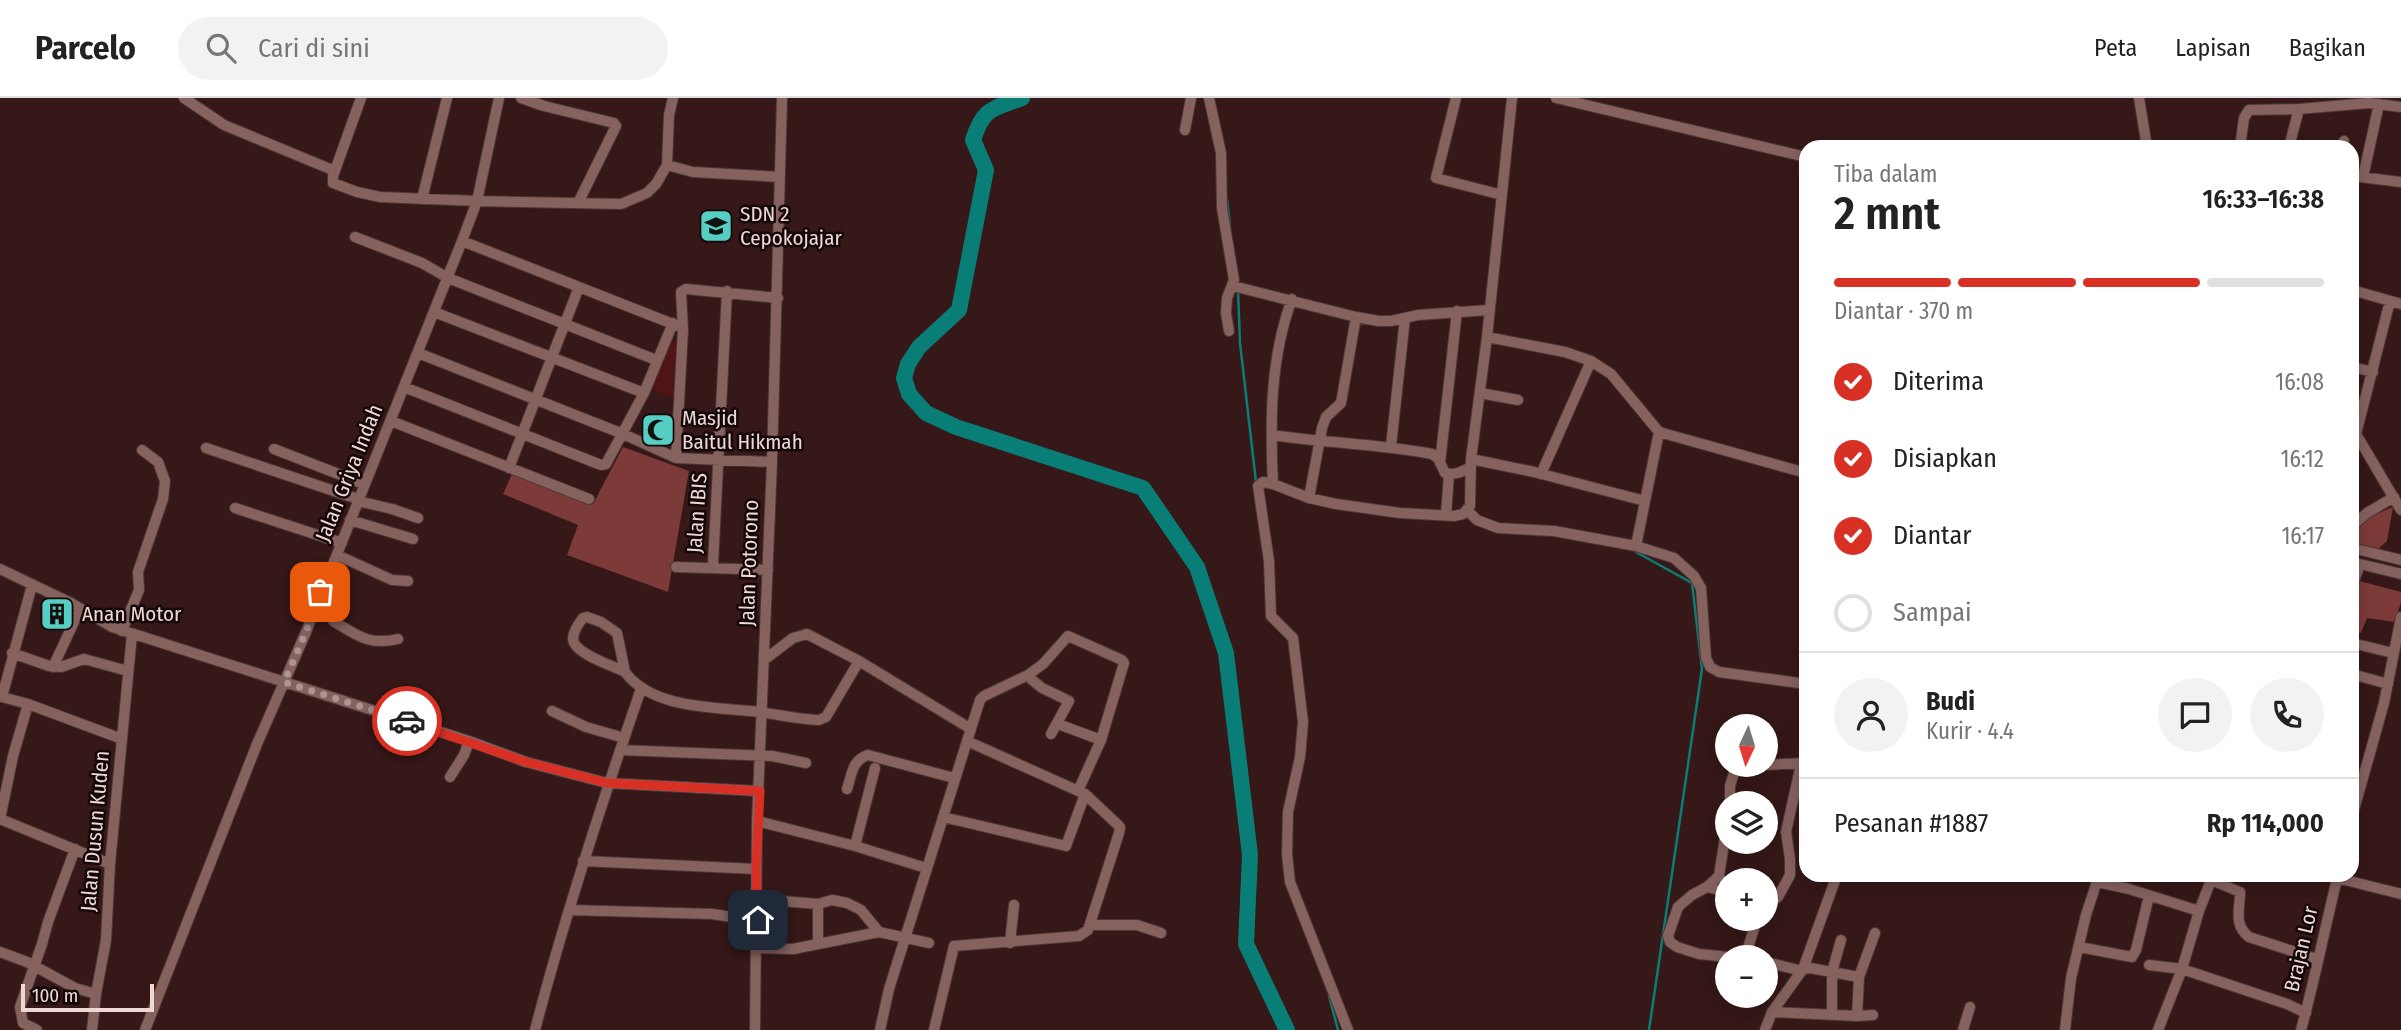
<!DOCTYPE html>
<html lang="id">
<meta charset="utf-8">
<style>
:root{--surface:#fff;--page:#f2f2f2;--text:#222;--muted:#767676;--line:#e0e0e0;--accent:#d93025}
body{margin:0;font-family:"Fira Sans Condensed",sans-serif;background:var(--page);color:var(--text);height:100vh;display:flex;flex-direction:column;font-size:26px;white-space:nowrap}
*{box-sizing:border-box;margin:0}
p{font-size:23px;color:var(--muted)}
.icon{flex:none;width:38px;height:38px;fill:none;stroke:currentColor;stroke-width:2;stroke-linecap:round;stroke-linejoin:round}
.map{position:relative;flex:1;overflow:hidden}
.details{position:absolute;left:1799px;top:42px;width:560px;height:742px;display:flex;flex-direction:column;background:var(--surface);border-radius:21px;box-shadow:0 4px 18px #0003}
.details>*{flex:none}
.needle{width:46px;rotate:184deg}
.buttons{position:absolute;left:1715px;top:616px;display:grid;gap:14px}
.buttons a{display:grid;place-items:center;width:63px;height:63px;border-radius:50%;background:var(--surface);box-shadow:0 4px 18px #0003;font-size:35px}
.scale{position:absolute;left:21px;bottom:18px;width:133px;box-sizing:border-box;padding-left:7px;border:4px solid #edd8d6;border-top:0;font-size:19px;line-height:24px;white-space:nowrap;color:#edd8d6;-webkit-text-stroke:5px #140707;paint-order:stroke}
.pin{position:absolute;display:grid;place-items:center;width:60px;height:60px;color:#fff;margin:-30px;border-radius:14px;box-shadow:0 4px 10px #0006}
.courier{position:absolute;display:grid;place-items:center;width:70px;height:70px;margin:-35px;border:5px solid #d93025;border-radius:50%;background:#fff;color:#222;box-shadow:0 2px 9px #0007}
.head em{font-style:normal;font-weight:600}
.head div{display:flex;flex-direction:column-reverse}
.head{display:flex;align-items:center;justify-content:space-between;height:119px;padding:0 35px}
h1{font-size:46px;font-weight:600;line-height:52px}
.bar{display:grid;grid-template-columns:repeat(4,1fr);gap:10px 7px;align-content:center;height:84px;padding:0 35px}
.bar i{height:9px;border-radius:5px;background:var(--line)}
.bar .current{background:var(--accent)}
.bar p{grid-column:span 4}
.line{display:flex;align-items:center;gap:18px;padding:0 35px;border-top:2px solid var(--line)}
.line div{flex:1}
.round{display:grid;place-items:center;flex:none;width:74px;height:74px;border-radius:37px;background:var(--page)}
ol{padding:0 35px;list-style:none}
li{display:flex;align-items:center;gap:21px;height:77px}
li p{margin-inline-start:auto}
li .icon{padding:7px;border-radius:50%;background:var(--accent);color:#fff;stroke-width:4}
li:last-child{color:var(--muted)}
li i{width:38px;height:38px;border:4px solid var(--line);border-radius:50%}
header{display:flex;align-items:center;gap:42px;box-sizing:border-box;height:98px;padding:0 35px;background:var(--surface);border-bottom:2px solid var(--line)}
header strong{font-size:33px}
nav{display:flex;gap:38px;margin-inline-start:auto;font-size:24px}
.search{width:490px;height:63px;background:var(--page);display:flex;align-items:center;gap:18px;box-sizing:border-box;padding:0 24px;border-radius:38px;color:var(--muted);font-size:26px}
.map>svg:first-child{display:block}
.green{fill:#511416}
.forest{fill:#7c3b38}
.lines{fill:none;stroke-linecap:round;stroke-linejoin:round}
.stream{stroke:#087e76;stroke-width:2.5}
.river{stroke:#087e76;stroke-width:16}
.minor-casing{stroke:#4d3636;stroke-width:12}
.minor{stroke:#86625f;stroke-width:10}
.done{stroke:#ad9593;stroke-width:7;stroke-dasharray:0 12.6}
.route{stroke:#d93025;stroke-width:9}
.labels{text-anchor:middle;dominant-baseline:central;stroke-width:5;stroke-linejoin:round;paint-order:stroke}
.poi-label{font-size:21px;fill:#edd8d6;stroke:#140707;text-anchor:start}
.street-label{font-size:21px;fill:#edd8d6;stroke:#140707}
</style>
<header>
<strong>Parcelo</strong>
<div class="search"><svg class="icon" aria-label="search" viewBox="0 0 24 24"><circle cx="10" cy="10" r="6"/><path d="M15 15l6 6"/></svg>Cari di sini</div>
<nav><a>Peta</a><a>Lapisan</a><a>Bagikan</a></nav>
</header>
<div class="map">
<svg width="2401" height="932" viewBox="0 0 2401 932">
<rect width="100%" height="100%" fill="#351817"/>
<path class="green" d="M669 242 680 246 674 301 649 290Z"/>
<path class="forest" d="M623 349 689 373 668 494 567 457 578 427 503 396 512 376 593 406Z
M2393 409 2387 443 2377 452 2352 447V435L2369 419Z
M2352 481 2401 494V504L2395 524 2367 520 2361 535 2352 532Z"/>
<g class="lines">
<path class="stream" d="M1227 102 1230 127
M1238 192 1240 245 1256 384
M1636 454 1692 485 1702 571 1649 932
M1329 898 1338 932"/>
<path class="river" d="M1022 0C991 12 984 9 973 42L986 72 959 212 919 249 908 266 904 280 909 296 926 315 956 329 1143 390 1197 469 1226 555 1250 757 1246 846 1287 932"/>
<defs>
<path id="minor" d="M184 0 224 27 335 73
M361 0 333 78V85L357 94 380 99 477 103 621 106 647 95 656 86 667 67 669 17 673 0
M521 0 544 8 614 25 616 28 578 105
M1209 0 1221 55 1222 110 1234 182 1227 200 1226 215 1229 233
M1456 0 1436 80 1502 97
M1556 0 1806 59
M2139 0 2147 49
M1185 32 1191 0
M2146 47 2170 49
M2240 49 2244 20 2249 12 2299 11 2369 5 2401 9
M2289 49 2299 11
M2343 49 2344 43
M667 67 693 74 780 79
M2352 78 2401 84
M2363 79 2379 6
M422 101 447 0
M355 139 422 165 448 180 656 262
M462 143 678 228
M1233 188 1356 219 1379 223H1391L1418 217 1489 212
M2352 192 2401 206
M1292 201C1270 260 1270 324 1273 386L1309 400 1336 406 1400 415 1454 418 1463 416 1470 408 1471 361 1487 239 1512 0
M434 214 644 295
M1487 239 1565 254 1591 263 1611 276 1659 334 1636 448 1674 460 1694 478 1701 490 1706 560 1710 569 1719 574 1806 586
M418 255 623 336 676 360 772 364
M2352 269 2373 274
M404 289 601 367 606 366 644 295 673 225
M1480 295 1518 302
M391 323 589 401
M1659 334 1806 375
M2356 336 2401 412
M1272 337C1325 345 1379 346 1432 356L1438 360 1445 375C1455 378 1463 373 1471 369
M2352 337 2356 336 2390 203
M1391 348 1405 220
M206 350 358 401
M274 351 364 386
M676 360 683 231 681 194 686 191 778 200
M1471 361 1534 374 1645 403
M1440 365 1457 213
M509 370 579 189
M1541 376 1591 263
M1273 386 1263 384 1258 388 1269 463 1271 518 1293 540 1303 624 1300 659 1288 714 1287 756 1290 784 1348 932
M1309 400 1322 330 1326 319 1341 305 1356 219
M358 403 392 411 418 420
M235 410 342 445
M1467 412 1477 422 1498 430 1554 433 1636 448
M1446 417 1449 376
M350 422 413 441
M2352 428 2367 415 2394 399
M2360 452 2401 462
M337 457 392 482 408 483
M676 469 768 472
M715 470 713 466 727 193
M0 471 71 505 112 529 469 643 526 664 607 685 759 693
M2352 479 2355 480 2360 466 2401 476
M320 494 326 503 333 523C357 537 368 548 398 541
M587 519 601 524 617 535 625 574C614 568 574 556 573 541 573 534 579 525 583 520Z
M122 533 139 492 138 474 163 401 165 383 158 364 142 352
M2352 545 2393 555
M12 555 49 568 61 569 84 561 128 573
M764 562 793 540 807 536 859 563 971 631
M53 569 80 511
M625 574C653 612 718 609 760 614 780 617 799 621 819 622L826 619 859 563
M2352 576 2388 586
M1031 581 1042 590 1069 603 1051 636
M28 606 122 641
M552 613 586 629 624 640
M1058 626 1101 642
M620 652 772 658 806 665
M450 679 464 657 469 643
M847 691C852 676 852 662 868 657L954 680
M1730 705V688L1735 672 1743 668 1806 665
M943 719 1066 748 1085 696
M2352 719 2384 605 2401 519
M0 721 13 658 28 606 2 599 32 487
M0 721 110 766
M757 723 855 748 926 770
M1727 726 1719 778 1707 789 1692 797 1678 809 1668 838 1670 844 1677 849 1699 856 1728 859
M855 748 875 670
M583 763 756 771
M2325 777 2401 796
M2211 782 2240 794C2240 812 2233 826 2249 839L2317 861
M2097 784 2129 791 2199 813
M1707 789 1727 794
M756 801 818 806 832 802 847 805 861 812 879 834
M1766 809 1778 799 1790 777V761L1786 734 1801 666
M569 812 712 816 758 823
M1091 827H1137L1161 835
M1010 845 1014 807
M818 846V806
M2079 849 2132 859 2136 852 2149 798
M757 850 793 851 879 834 929 845
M0 854 27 864 75 890 96 896
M1745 859 1757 821
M1766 864 1802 873
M2149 867 2182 871 2287 906 2306 915
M1803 871 1810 870 1859 879
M1772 914 1857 918 1873 917
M1832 916V874L1841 842
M1857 918 1859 879 1875 835
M37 932 23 925 20 909 42 846 48 824 75 751
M92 932 96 896 106 842 110 766 132 536
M145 932 257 646 306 534 462 143 477 103 499 0
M535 932C565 817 602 704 641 591
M755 932 757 723 772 364 782 0
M880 932 889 891 980 602 984 598 1028 577 1043 566 1068 538 1122 562 1124 565 1101 642 1078 693
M934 932 954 848 1079 838 1088 832 1119 735 1120 729 1117 726 1085 696 967 643
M1765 932 1772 914 1803 871 1837 777
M1963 932 1970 909
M2065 932 2071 880 2086 817 2099 777
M2158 932 2182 871 2199 813 2213 777
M2301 932C2315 881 2325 829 2338 777"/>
</defs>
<use href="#minor" class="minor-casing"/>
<use href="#minor" class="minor"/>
</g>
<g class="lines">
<path class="done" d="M320 494 306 534 284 584 407 623"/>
<path class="route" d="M407 623 526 664 607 685 760 693 756 771 758 822"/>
</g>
<defs>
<symbol id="school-square" viewBox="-11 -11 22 22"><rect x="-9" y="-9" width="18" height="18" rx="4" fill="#56cec3" stroke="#140707"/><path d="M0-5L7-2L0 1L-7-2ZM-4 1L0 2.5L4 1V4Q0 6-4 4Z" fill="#111"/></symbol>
<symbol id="mosque-square" viewBox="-11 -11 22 22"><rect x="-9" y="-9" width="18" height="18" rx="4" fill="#56cec3" stroke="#140707"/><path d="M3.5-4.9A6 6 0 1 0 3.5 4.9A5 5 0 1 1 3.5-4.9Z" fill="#111"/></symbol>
<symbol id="building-square" viewBox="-11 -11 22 22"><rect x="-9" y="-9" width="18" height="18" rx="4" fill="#56cec3" stroke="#140707"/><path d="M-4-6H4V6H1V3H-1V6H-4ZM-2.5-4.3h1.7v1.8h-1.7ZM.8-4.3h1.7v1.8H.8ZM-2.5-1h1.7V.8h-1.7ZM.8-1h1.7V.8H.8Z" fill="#111"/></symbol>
</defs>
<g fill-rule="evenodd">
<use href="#school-square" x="697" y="109" width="38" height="38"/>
<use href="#mosque-square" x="639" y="313" width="38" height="38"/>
<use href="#building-square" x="38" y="497" width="38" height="38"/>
</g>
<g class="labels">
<g class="poi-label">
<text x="740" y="116">SDN 2<tspan x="740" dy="24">Cepokojajar</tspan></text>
<text x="682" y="320">Masjid<tspan x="682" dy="24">Baitul Hikmah</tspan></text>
<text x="82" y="516">Anan Motor</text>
</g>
<g class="street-label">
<text transform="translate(349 375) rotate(-68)">Jalan Griya Indah</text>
<text transform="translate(697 415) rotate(-86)">Jalan IBIS</text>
<text transform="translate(749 465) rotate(-88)">Jalan Potorono</text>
<text transform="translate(95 733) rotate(-85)">Jalan Dusun Kuden</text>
<text transform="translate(2301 851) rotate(-77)">Brajan Lor</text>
</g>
</g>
</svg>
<div class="buttons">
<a><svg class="needle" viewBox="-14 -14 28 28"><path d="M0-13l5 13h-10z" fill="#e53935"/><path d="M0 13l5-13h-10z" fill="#767676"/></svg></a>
<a><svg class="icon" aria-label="layers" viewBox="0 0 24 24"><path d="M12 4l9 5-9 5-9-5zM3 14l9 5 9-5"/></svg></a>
<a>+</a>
<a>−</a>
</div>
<div class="scale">100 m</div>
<div class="pin" style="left:320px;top:494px;background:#ea580c"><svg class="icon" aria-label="bag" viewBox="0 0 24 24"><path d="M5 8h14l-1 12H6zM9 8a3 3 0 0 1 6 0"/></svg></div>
<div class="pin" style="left:758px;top:822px;background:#1f2937"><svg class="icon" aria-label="home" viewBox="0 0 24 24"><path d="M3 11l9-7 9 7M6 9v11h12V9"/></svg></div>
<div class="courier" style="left:407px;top:623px"><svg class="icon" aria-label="car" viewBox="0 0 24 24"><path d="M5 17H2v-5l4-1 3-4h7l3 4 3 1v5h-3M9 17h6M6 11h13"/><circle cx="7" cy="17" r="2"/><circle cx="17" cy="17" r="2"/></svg></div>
<section class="details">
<div class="head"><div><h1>2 mnt</h1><p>Tiba dalam</p></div><em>16:33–16:38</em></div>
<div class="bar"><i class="current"></i><i class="current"></i><i class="current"></i><i></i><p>Diantar · 370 m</p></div>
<ol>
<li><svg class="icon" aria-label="check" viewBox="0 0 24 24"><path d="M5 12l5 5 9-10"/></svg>Diterima<p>16:08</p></li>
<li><svg class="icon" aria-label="check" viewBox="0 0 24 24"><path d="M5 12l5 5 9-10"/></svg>Disiapkan<p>16:12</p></li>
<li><svg class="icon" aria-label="check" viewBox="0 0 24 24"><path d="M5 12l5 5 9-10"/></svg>Diantar<p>16:17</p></li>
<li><i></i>Sampai</li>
</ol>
<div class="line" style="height:126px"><a class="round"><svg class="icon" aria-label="person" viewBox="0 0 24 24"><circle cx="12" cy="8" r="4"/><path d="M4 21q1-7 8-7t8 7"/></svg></a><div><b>Budi</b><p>Kurir · 4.4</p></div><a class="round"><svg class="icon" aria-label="chat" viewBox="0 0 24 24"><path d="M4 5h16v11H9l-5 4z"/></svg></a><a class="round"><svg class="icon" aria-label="phone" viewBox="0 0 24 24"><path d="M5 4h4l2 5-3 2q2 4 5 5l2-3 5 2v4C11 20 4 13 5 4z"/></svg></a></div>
<div class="line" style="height:91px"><div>Pesanan #1887</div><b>Rp 114,000</b></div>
</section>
</div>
